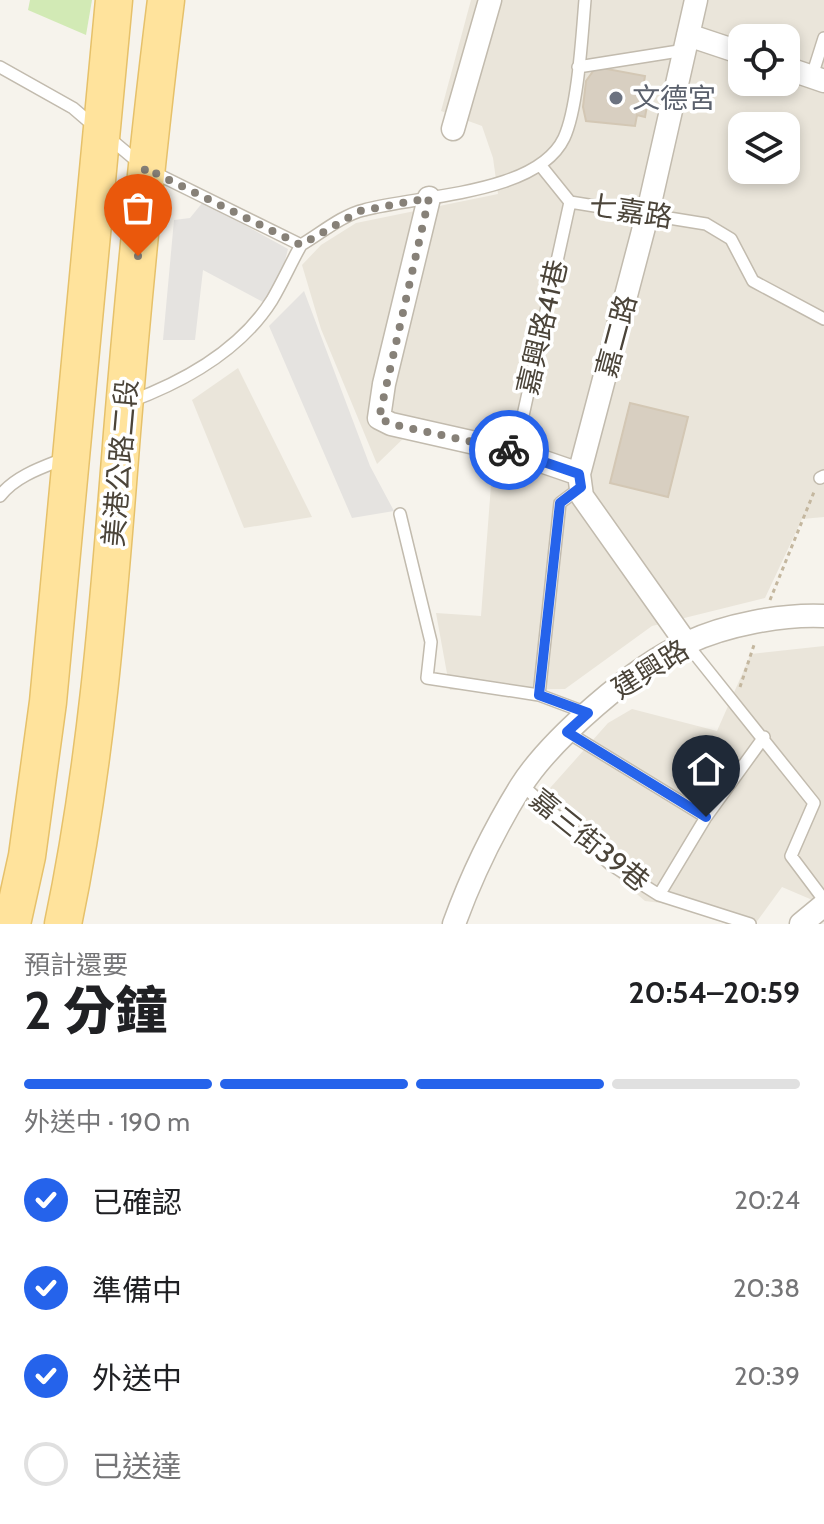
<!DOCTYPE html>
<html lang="zh-TW">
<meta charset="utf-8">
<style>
:root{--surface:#fff;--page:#f2f2f2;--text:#202124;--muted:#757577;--line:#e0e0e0;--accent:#2563eb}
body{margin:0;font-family:Cabin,"Noto Sans TC",sans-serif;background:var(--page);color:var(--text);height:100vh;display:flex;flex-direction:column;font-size:30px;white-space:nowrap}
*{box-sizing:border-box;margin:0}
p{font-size:26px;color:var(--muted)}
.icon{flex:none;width:44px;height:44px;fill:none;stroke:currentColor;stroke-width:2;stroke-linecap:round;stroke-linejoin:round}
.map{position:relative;height:924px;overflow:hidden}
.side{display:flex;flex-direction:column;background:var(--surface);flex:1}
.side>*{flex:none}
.controls{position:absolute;left:728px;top:24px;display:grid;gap:16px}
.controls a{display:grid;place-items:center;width:72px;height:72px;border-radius:16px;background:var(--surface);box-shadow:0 4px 12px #0003;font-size:40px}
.pin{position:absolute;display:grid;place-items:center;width:68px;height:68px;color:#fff;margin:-82px -34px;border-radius:50% 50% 50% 0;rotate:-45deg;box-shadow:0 0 8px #0007}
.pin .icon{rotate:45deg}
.courier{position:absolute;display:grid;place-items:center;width:80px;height:80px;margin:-40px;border:6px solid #2563eb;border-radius:50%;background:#fff;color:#222;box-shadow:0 2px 10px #0007}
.headline em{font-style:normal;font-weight:800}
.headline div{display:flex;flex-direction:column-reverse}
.headline{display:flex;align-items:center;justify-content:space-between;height:136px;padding:0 24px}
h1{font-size:52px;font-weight:800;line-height:60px}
.bar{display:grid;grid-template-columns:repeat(4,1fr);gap:12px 8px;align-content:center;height:96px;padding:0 24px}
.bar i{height:10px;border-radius:6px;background:var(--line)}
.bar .active{background:var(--accent)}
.bar p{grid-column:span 4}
ol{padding:0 24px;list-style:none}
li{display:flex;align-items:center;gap:24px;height:88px}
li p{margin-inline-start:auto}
li .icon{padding:8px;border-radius:50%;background:var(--accent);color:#fff;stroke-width:4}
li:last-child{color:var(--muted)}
li i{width:44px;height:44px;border:4px solid var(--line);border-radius:50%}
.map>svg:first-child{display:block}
.residential{fill:#eae5da;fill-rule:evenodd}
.green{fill:#d2eab5}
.parking{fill:#e5e3e0}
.building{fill:#d8cfc1;stroke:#d3c7b4;stroke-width:2}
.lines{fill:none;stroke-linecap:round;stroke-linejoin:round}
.service-casing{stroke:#c2bbae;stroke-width:14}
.minor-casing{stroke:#c2bbae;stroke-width:25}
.primary-casing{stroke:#e6c16a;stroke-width:39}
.path{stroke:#c4b79f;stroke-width:3;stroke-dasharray:4 4;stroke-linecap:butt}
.service{stroke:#fff;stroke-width:11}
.minor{stroke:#fff;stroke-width:22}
.primary{stroke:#ffe39c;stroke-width:36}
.done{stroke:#878178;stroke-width:8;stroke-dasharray:0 14.4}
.route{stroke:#2563eb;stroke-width:10}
.worship-dot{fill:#6b7280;stroke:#fff;stroke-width:3}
.labels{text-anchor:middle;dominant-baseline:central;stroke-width:7;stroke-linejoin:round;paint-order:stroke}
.worship-label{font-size:28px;fill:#5b616d;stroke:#fff;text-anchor:start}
.street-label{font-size:28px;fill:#4b4439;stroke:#fff}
</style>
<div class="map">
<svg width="824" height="924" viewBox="0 0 824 924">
<rect width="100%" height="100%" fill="#f6f3ec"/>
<path class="residential" d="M471 0H824V517L802 519 765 598 652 626 565 689 450 690 436 613 481 616 493 459 409 433 377 464 321 329 302 265 321 245 356 223 498 194 493 158 482 126 441 111ZM742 38H786V82H742ZM742 126H786V170H742Z
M238 368 312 517 244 528 192 400Z
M824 646V905L782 887 755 924H727L669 904 645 901 534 806 608 723 632 709 717 731 751 654Z"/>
<path class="green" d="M30 0H92L86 35 28 10Z"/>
<path class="parking" d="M203 202 288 249 280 280 263 302 203 270 195 340H163L174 220 190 218Z
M304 291 370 466 394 511 352 518 269 326Z"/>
<path class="building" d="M596 67 645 76 643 88 650 89 645 117 637 115 635 126 586 121 583 107 586 81Z
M630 403 688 417 668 497 610 483Z"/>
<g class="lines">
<defs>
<path id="service" d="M0 67 73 108 94 126
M578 67 685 50
M812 76 824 38
M108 137 145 168 301 245C320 234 342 215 364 210 418 195 537 195 564 138 578 108 582 35 585 0
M541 166 570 202 706 224 731 239 753 281 824 319
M129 402C183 382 240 351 272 300 282 283 291 263 301 245
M515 452 570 202
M820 478 824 476
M0 496C15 476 43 467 66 458
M400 514 431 642 427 678 539 695 587 713
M686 643 814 803 791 856 824 900
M539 695 560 503 580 488
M567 732 706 817
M522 785 610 864 659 895 750 924
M659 895 706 817 764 737"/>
<path id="minor" d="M688 35 742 53
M786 68 824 81
M453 129 490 0
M429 198 384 384 379 418 391 424 515 452 579 474
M686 643 582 496 579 474 648 212 696 0
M454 924C471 877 495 828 521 786 551 739 635 666 687 643 725 625 782 614 824 616
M801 924 824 905"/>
<path id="primary" d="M12 924 27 856 48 702 114 0
M63 924C97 762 109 598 122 433 134 288 148 144 166 0"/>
</defs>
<use href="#service" class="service-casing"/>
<use href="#minor" class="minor-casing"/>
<use href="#primary" class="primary-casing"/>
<path class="path" d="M770 600 814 492
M740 687 754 645"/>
<use href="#service" class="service"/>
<use href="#minor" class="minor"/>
<use href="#primary" class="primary"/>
</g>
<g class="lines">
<path class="done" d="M138 256 145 168 301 245 360 211 429 198 379 418 391 424 509 450"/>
<path class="route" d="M509 450 579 474 581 487 560 503 539 695 588 713 567 732 706 817"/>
</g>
<circle class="worship-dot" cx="616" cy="98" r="8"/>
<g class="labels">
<g class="worship-label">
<text x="632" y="98">文德宮</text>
</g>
<g class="street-label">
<text transform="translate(631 211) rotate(9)">七嘉路</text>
<text transform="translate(542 327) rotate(-77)">嘉興路41巷</text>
<text transform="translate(616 336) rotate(-75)">嘉二路</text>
<text transform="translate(120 463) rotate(-85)">美港公路二段</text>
<text transform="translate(650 669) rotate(-32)">建興路</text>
<text transform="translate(590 840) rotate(39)">嘉三街39巷</text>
</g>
</g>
</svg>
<div class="controls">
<a><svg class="icon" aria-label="locate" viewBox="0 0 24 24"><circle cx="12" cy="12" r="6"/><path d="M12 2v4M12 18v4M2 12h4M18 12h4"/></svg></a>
<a><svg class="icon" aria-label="layers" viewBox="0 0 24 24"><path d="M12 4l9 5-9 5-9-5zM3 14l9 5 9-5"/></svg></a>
</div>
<div class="pin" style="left:138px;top:256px;background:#ea580c"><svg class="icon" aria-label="bag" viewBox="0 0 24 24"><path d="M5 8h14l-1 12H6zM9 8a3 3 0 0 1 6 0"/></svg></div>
<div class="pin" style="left:706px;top:817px;background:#1f2937"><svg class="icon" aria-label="home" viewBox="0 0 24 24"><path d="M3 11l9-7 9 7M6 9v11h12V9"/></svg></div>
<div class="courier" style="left:509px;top:450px"><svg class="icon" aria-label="bike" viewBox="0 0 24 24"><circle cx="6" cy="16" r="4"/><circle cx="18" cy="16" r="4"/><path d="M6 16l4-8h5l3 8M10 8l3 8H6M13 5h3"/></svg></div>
</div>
<section class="side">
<div class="headline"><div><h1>2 分鐘</h1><p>預計還要</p></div><em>20:54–20:59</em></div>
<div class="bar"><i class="active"></i><i class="active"></i><i class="active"></i><i></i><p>外送中 · 190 m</p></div>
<ol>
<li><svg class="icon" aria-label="check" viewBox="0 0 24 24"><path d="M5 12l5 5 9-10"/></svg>已確認<p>20:24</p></li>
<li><svg class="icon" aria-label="check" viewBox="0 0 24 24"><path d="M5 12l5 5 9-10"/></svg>準備中<p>20:38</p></li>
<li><svg class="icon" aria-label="check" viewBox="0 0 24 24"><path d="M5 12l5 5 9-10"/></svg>外送中<p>20:39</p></li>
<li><i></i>已送達</li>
</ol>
</section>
